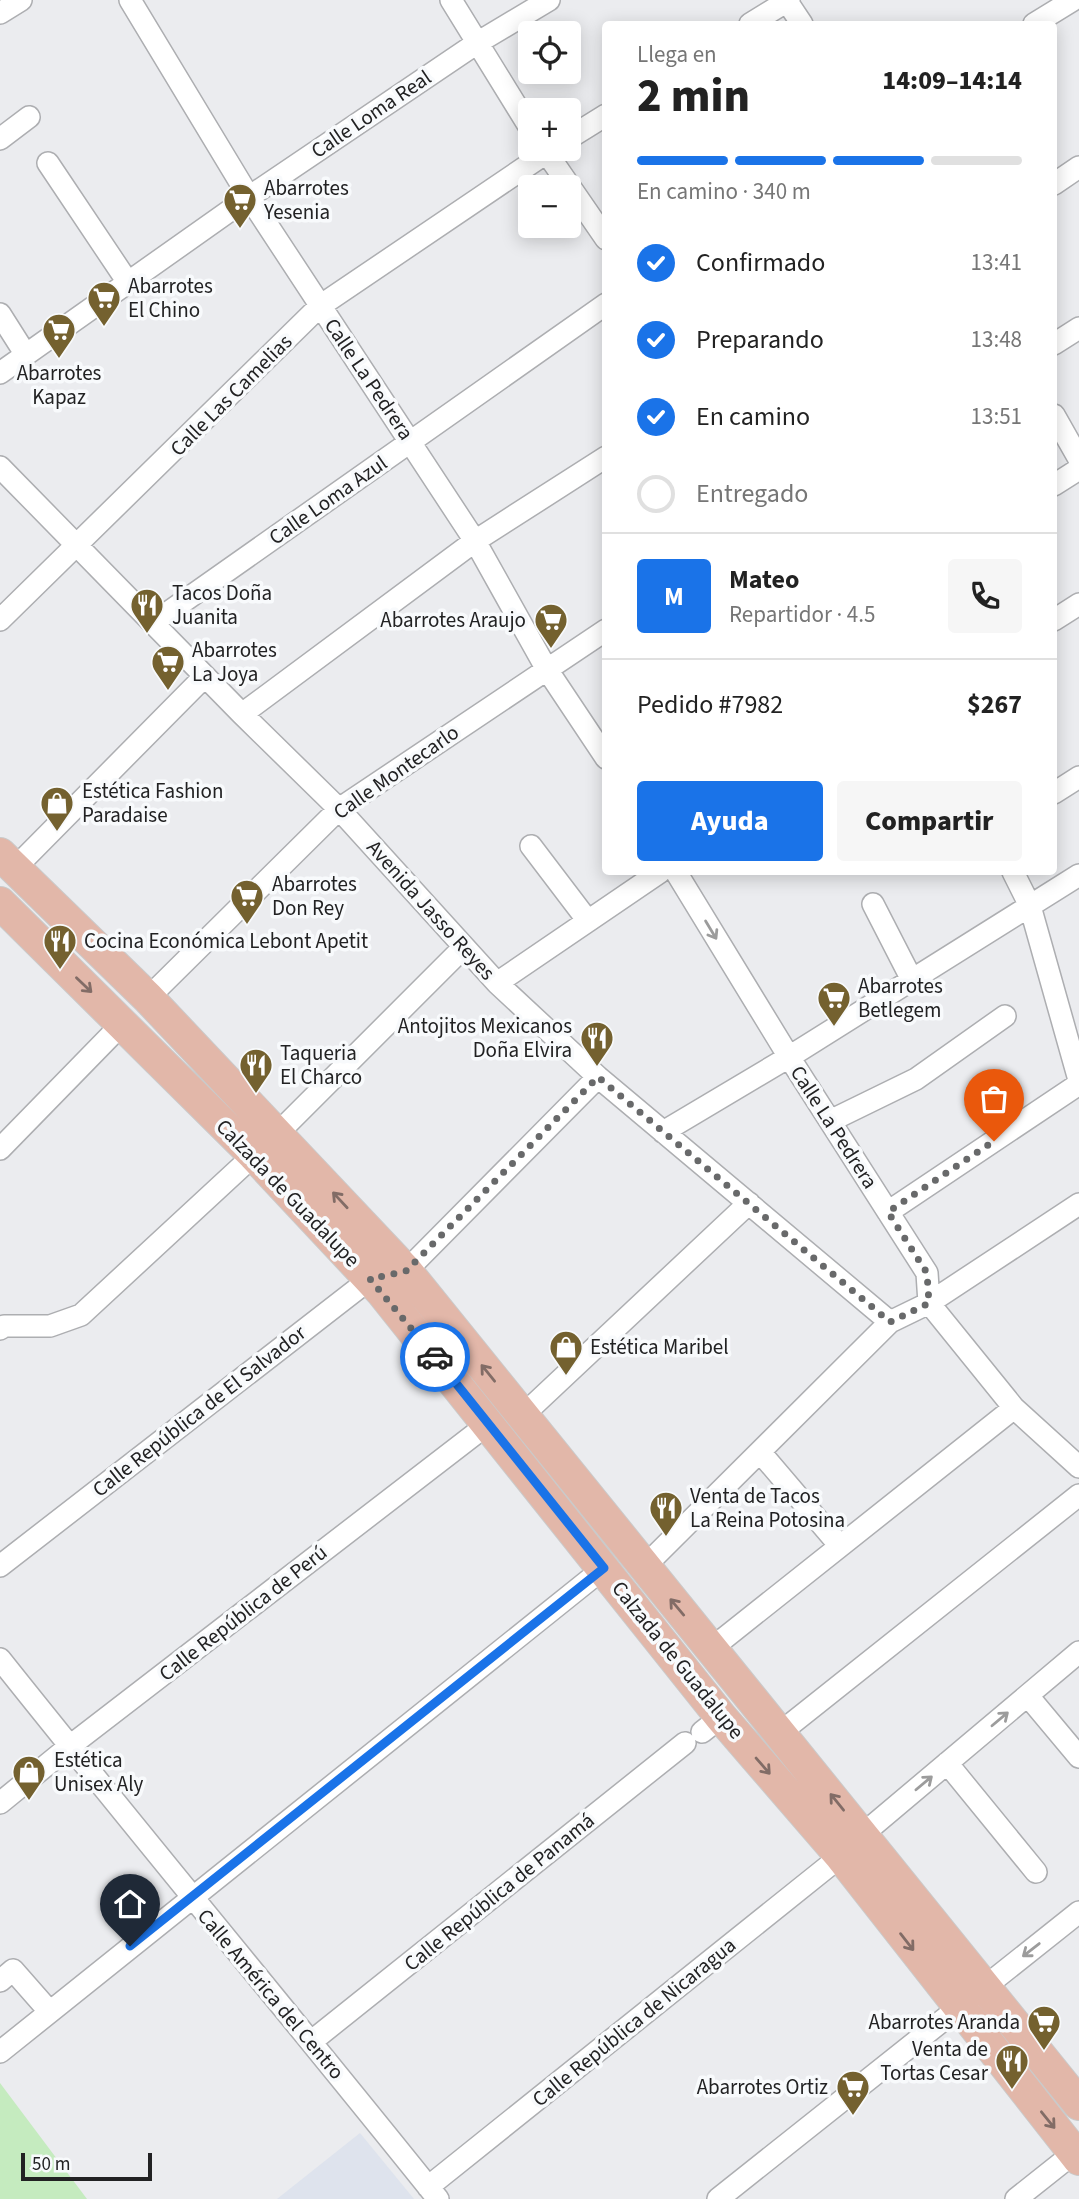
<!DOCTYPE html>
<html lang="es">
<meta charset="utf-8">
<style>
:root{--surface:#fff;--page:#f6f6f6;--text:#222;--muted:#767676;--line:#e0e0e0;--accent:#1a73e8}
body{margin:0;font-family:"Source Sans 3",sans-serif;background:var(--page);color:var(--text);height:100vh;display:flex;flex-direction:column;font-size:26px;white-space:nowrap}
*{box-sizing:border-box;margin:0}
p{font-size:23px;color:var(--muted)}
.icon{flex:none;width:38px;height:38px;fill:none;stroke:currentColor;stroke-width:2;stroke-linecap:round;stroke-linejoin:round}
.map{position:relative;flex:1;overflow:hidden}
.panel{position:absolute;left:602px;top:21px;width:455px;height:854px;display:flex;flex-direction:column;background:var(--surface);border-radius:7px;box-shadow:0 4px 18px #0003}
.panel>*{flex:none}
.buttons{position:absolute;left:518px;top:21px;display:grid;gap:14px}
.buttons a{display:grid;place-items:center;width:63px;height:63px;border-radius:7px;background:var(--surface);box-shadow:0 4px 18px #0003;font-size:35px}
.scale{position:absolute;left:21px;bottom:18px;width:131px;box-sizing:border-box;padding-left:7px;border:4px solid #222223;border-top:0;font-size:19px;line-height:24px;white-space:nowrap;color:#222223;-webkit-text-stroke:5px #f8fafc;paint-order:stroke}
.pin{position:absolute;display:grid;place-items:center;width:60px;height:60px;color:#fff;margin:-72px -30px;border-radius:50% 50% 50% 0;rotate:-45deg;box-shadow:0 0 7px #0007}
.pin .icon{rotate:45deg}
.courier{position:absolute;display:grid;place-items:center;width:70px;height:70px;margin:-35px;border:5px solid #1a73e8;border-radius:50%;background:#fff;color:#222;box-shadow:0 2px 9px #0007}
.overview em{font-style:normal;font-weight:800}
.overview div{display:flex;flex-direction:column-reverse}
.overview{display:flex;align-items:center;justify-content:space-between;height:119px;padding:0 35px}
h1{font-size:46px;font-weight:800;line-height:52px}
.bar{display:grid;grid-template-columns:repeat(4,1fr);gap:10px 7px;align-content:center;height:84px;padding:0 35px}
.bar i{height:9px;border-radius:5px;background:var(--line)}
.bar .current{background:var(--accent)}
.bar p{grid-column:span 4}
.line{display:flex;align-items:center;gap:18px;padding:0 35px;border-top:2px solid var(--line)}
.line div{flex:1}
.round{display:grid;place-items:center;flex:none;width:74px;height:74px;border-radius:7px;background:var(--page)}
ol{padding:0 35px;list-style:none}
li{display:flex;align-items:center;gap:21px;height:77px}
li p{margin-inline-start:auto}
li .icon{padding:7px;border-radius:50%;background:var(--accent);color:#fff;stroke-width:4}
li:last-child{color:var(--muted)}
li i{width:38px;height:38px;border:4px solid var(--line);border-radius:50%}
.cta{display:flex;gap:14px;margin-top:auto;padding:14px 35px}
.cta a{flex:1;height:80px;border-radius:7px;background:var(--accent);color:#fff;font-size:28px;font-weight:800;line-height:80px;text-align:center}
.cta a+a{background:var(--page);color:var(--text)}
.map>svg:first-child{display:block}
.built{fill:#dee3ed}
.green{fill:#c5ebbf}
.lines{fill:none;stroke-linecap:round;stroke-linejoin:round}
.minor-casing{stroke:#adaeb1;stroke-width:24}
.primary-casing{stroke:#cacaca;stroke-width:34}
.minor{stroke:#fff;stroke-width:21}
.primary{stroke:#e2b7a9;stroke-width:32}
.oneway{stroke:#9c9c9c}
.oneway2{stroke:#826c66}
.done{stroke:#68696a;stroke-width:7;stroke-dasharray:0 12.6}
.route{stroke:#1a73e8;stroke-width:9}
.labels{text-anchor:middle;dominant-baseline:central;stroke-width:7;stroke-linejoin:round;paint-order:stroke}
.street-label{font-size:21px;fill:#222223;stroke:#f8fafc}
.poi-label{font-size:21px;fill:#222223;stroke:#f8fafc;text-anchor:start}
</style>
<div class="map">
<svg width="1079" height="2199" viewBox="0 0 1079 2199">
<rect width="100%" height="100%" fill="#ebecef"/>
<path class="built" d="M360 2133 414 2199H277Z"/>
<path class="green" d="M0 2083 87 2199H0Z"/>
<g class="lines">
<defs>
<path id="minor" d="M130 0 249 197 475 541 546 668 606 758
M451 0 530 128
M786 0 802 24
M0 13 21 0
M750 24 789 0
M1034 24 1073 0
M569 138 606 115
M0 139 29 117
M544 149 606 239
M48 163 127 281
M1054 184 1079 167
M0 314 26 355
M1054 344 1079 328
M0 373 249 197 477 43 549 0
M1054 415 1079 459
M0 467 242 714 339 809 497 983 598 1077 890 1322
M1054 485 1079 469
M0 620 320 306 552 149
M1054 620 1079 604
M153 623 606 304
M242 714 475 541 606 457
M1054 793 1079 777
M531 846 588 921
M15 868 205 676
M676 872 789 1057 927 1273 929 1303 1014 1408 1079 1467
M1013 872 1030 906 1079 1080
M873 904 912 980
M497 983 660 872
M148 998 339 809 606 630
M830 1121 916 1079 1005 1016
M663 1132 789 1057 1079 875
M278 1133 463 948
M0 1149 123 1023
M888 1212 1079 1084
M0 1329 4 1326H50L81 1315 254 1155
M522 1416 749 1203
M760 1452 840 1546
M0 1566 370 1279 406 1271 598 1077
M644 1567 890 1322 929 1303 1079 1204
M712 1648 1014 1408
M0 1659C144 1840 293 2018 438 2199
M1028 1696 1079 1757
M702 1732 721 1717
M781 1732 1079 1495
M947 1763 1036 1872
M0 1803 70 1746 488 1424
M863 1834 1079 1652
M0 1981 13 1970 49 2011
M312 2041 685 1743
M0 2052 604 1568
M428 2187 841 1856
M718 2199 1079 1912
M1016 2199 1079 2149"/>
<path id="primary" d="M0 854 148 998 406 1271 1079 2104
M0 903 254 1155 382 1292 721 1717 841 1856 1079 2159"/>
</defs>
<use href="#minor" class="minor-casing"/>
<use href="#primary" class="primary-casing"/>
<use href="#minor" class="minor"/>
<use href="#primary" class="primary"/>
</g>
<defs><path id="oneway-shaft" d="M-6 0H5M1.5-3L5.5 0L1.5 3" fill="none" stroke-width="1.6" stroke-linecap="round" stroke-linejoin="round" transform="scale(1.75)"/></defs>
<g class="oneway">
<use href="#oneway-shaft" transform="translate(711 930) rotate(59)"/>
<use href="#oneway-shaft" transform="translate(1000 1719) rotate(-40)"/>
<use href="#oneway-shaft" transform="translate(924 1783) rotate(-40)"/>
<use href="#oneway-shaft" transform="translate(1031 1950) rotate(142)"/>
</g>
<g class="oneway2">
<use href="#oneway-shaft" transform="translate(84 985) rotate(44)"/>
<use href="#oneway-shaft" transform="translate(340 1200) rotate(-133)"/>
<use href="#oneway-shaft" transform="translate(488 1373) rotate(-129)"/>
<use href="#oneway-shaft" transform="translate(677 1607) rotate(-130)"/>
<use href="#oneway-shaft" transform="translate(763 1766) rotate(49)"/>
<use href="#oneway-shaft" transform="translate(837 1802) rotate(-129)"/>
<use href="#oneway-shaft" transform="translate(907 1942) rotate(52)"/>
<use href="#oneway-shaft" transform="translate(1048 2120) rotate(51)"/>
</g>
<g class="lines">
<path class="done" d="M435 1357 370 1279 406 1271 598 1077 890 1322 929 1303 927 1273 888 1212 994 1141"/>
<path class="route" d="M130 1946 604 1568 435 1357"/>
</g>
<defs>
<symbol id="supermarket-pin" viewBox="-11 -11 22 30"><path d="M0 17L-7.5 6A9.5 9.5 0 1 1 7.5 6Z" fill="#74612f" stroke="#f8fafc"/><path d="M-6-5.5h2.5l.6 2H6L4.5 2H-2.5L-4.4-4H-6ZM-1.5 3.2a1.3 1.3 0 1 0 .1 0ZM3 3.2a1.3 1.3 0 1 0 .1 0Z" fill="#fff"/></symbol>
<symbol id="restaurant-pin" viewBox="-11 -11 22 30"><path d="M0 17L-7.5 6A9.5 9.5 0 1 1 7.5 6Z" fill="#74612f" stroke="#f8fafc"/><path d="M-5-6h1v4h1v-4h1v4h1v-4h1v5L-1.5 .5V6h-2V.5L-5-1ZM5-6V6H3V1.5H1.5Q1.5-4 5-6Z" fill="#fff"/></symbol>
<symbol id="shop-pin" viewBox="-11 -11 22 30"><path d="M0 17L-7.5 6A9.5 9.5 0 1 1 7.5 6Z" fill="#74612f" stroke="#f8fafc"/><path d="M-5-2.5h2.3a2.7 3.5 0 0 1 5.4 0H5L5.5 6h-11ZM-1.5-2.5h3a1.5 2.3 0 0 0-3 0Z" fill="#fff"/></symbol>
</defs>
<g fill-rule="evenodd">
<use href="#supermarket-pin" x="221" y="181" width="38" height="52"/>
<use href="#supermarket-pin" x="85" y="279" width="38" height="52"/>
<use href="#supermarket-pin" x="40" y="311" width="38" height="52"/>
<use href="#restaurant-pin" x="128" y="586" width="38" height="52"/>
<use href="#supermarket-pin" x="532" y="601" width="38" height="52"/>
<use href="#supermarket-pin" x="149" y="643" width="38" height="52"/>
<use href="#shop-pin" x="38" y="784" width="38" height="52"/>
<use href="#supermarket-pin" x="228" y="877" width="38" height="52"/>
<use href="#restaurant-pin" x="41" y="922" width="38" height="52"/>
<use href="#supermarket-pin" x="815" y="979" width="38" height="52"/>
<use href="#restaurant-pin" x="578" y="1019" width="38" height="52"/>
<use href="#restaurant-pin" x="237" y="1046" width="38" height="52"/>
<use href="#shop-pin" x="547" y="1328" width="38" height="52"/>
<use href="#restaurant-pin" x="647" y="1489" width="38" height="52"/>
<use href="#shop-pin" x="10" y="1753" width="38" height="52"/>
<use href="#supermarket-pin" x="1025" y="2003" width="38" height="52"/>
<use href="#restaurant-pin" x="993" y="2042" width="38" height="52"/>
<use href="#supermarket-pin" x="834" y="2068" width="38" height="52"/>
</g>
<g class="labels">
<g class="street-label">
<text transform="translate(371 114) rotate(-34)">Calle Loma Real</text>
<text transform="translate(369 379) rotate(56)">Calle La Pedrera</text>
<text transform="translate(231 395) rotate(-45)">Calle Las Camelias</text>
<text transform="translate(328 500) rotate(-35)">Calle Loma Azul</text>
<text transform="translate(396 772) rotate(-35)">Calle Montecarlo</text>
<text transform="translate(431 910) rotate(48)">Avenida Jasso Reyes</text>
<text transform="translate(834 1127) rotate(57)">Calle La Pedrera</text>
<text transform="translate(288 1193) rotate(46)">Calzada de Guadalupe</text>
<text transform="translate(199 1411) rotate(-38)">Calle República de El Salvador</text>
<text transform="translate(243 1613) rotate(-38)">Calle República de Perú</text>
<text transform="translate(678 1660) rotate(51)">Calzada de Guadalupe</text>
<text transform="translate(499 1892) rotate(-39)">Calle República de Panamá</text>
<text transform="translate(271 1994) rotate(50)">Calle América del Centro</text>
<text transform="translate(634 2022) rotate(-39)">Calle República de Nicaragua</text>
</g>
<g class="poi-label">
<text x="264" y="188">Abarrotes<tspan x="264" dy="24">Yesenia</tspan></text>
<text x="128" y="286">Abarrotes<tspan x="128" dy="24">El Chino</tspan></text>
<text x="59" y="373" text-anchor="middle">Abarrotes<tspan x="59" dy="24">Kapaz</tspan></text>
<text x="172" y="593">Tacos Doña<tspan x="172" dy="24">Juanita</tspan></text>
<text x="526" y="620" text-anchor="end">Abarrotes Araujo</text>
<text x="192" y="650">Abarrotes<tspan x="192" dy="24">La Joya</tspan></text>
<text x="82" y="791">Estética Fashion<tspan x="82" dy="24">Paradaise</tspan></text>
<text x="272" y="884">Abarrotes<tspan x="272" dy="24">Don Rey</tspan></text>
<text x="84" y="941">Cocina Económica Lebont Apetit</text>
<text x="858" y="986">Abarrotes<tspan x="858" dy="24">Betlegem</tspan></text>
<text x="572" y="1026" text-anchor="end">Antojitos Mexicanos<tspan x="572" dy="24">Doña Elvira</tspan></text>
<text x="280" y="1053">Taqueria<tspan x="280" dy="24">El Charco</tspan></text>
<text x="590" y="1347">Estética Maribel</text>
<text x="690" y="1496">Venta de Tacos<tspan x="690" dy="24">La Reina Potosina</tspan></text>
<text x="54" y="1760">Estética<tspan x="54" dy="24">Unisex Aly</tspan></text>
<text x="1020" y="2022" text-anchor="end">Abarrotes Aranda</text>
<text x="988" y="2049" text-anchor="end">Venta de<tspan x="988" dy="24">Tortas Cesar</tspan></text>
<text x="828" y="2087" text-anchor="end">Abarrotes Ortiz</text>
</g>
</g>
</svg>
<div class="buttons">
<a><svg class="icon" aria-label="locate" viewBox="0 0 24 24"><circle cx="12" cy="12" r="6"/><path d="M12 2v4M12 18v4M2 12h4M18 12h4"/></svg></a>
<a>+</a>
<a>−</a>
</div>
<div class="scale">50 m</div>
<div class="pin" style="left:994px;top:1141px;background:#ea580c"><svg class="icon" aria-label="bag" viewBox="0 0 24 24"><path d="M5 8h14l-1 12H6zM9 8a3 3 0 0 1 6 0"/></svg></div>
<div class="pin" style="left:130px;top:1946px;background:#1f2937"><svg class="icon" aria-label="home" viewBox="0 0 24 24"><path d="M3 11l9-7 9 7M6 9v11h12V9"/></svg></div>
<div class="courier" style="left:435px;top:1357px"><svg class="icon" aria-label="car" viewBox="0 0 24 24"><path d="M5 17H2v-5l4-1 3-4h7l3 4 3 1v5h-3M9 17h6M6 11h13"/><circle cx="7" cy="17" r="2"/><circle cx="17" cy="17" r="2"/></svg></div>
<section class="panel">
<div class="overview"><div><h1>2 min</h1><p>Llega en</p></div><em>14:09–14:14</em></div>
<div class="bar"><i class="current"></i><i class="current"></i><i class="current"></i><i></i><p>En camino · 340 m</p></div>
<ol>
<li><svg class="icon" aria-label="check" viewBox="0 0 24 24"><path d="M5 12l5 5 9-10"/></svg>Confirmado<p>13:41</p></li>
<li><svg class="icon" aria-label="check" viewBox="0 0 24 24"><path d="M5 12l5 5 9-10"/></svg>Preparando<p>13:48</p></li>
<li><svg class="icon" aria-label="check" viewBox="0 0 24 24"><path d="M5 12l5 5 9-10"/></svg>En camino<p>13:51</p></li>
<li><i></i>Entregado</li>
</ol>
<div class="line" style="height:126px"><b class="round" style="background:var(--accent);color:#fff">M</b><div><b>Mateo</b><p>Repartidor · 4.5</p></div><a class="round"><svg class="icon" aria-label="phone" viewBox="0 0 24 24"><path d="M5 4h4l2 5-3 2q2 4 5 5l2-3 5 2v4C11 20 4 13 5 4z"/></svg></a></div>
<div class="line" style="height:91px"><div>Pedido #7982</div><b>$267</b></div>
<div class="cta"><a>Ayuda</a><a>Compartir</a></div>
</section>
</div>
